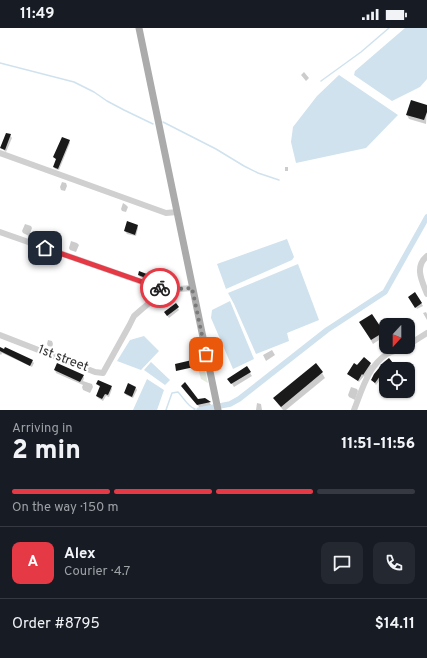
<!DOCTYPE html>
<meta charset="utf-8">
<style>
:root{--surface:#171b24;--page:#242831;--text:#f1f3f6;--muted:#9ea1a6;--line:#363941;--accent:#e63946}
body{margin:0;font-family:Overpass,sans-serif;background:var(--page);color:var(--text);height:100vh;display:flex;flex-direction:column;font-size:15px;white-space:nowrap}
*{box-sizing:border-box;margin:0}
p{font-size:13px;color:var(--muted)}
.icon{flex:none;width:22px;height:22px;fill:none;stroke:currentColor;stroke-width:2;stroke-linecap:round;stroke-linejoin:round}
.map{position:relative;height:382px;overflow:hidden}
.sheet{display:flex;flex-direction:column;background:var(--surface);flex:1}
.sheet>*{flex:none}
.needle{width:26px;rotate:201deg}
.buttons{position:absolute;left:379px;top:290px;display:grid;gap:8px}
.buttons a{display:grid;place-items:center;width:36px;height:36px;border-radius:8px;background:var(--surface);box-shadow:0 1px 3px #0004;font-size:20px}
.pin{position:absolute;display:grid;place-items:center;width:34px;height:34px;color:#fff;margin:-17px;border-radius:8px;box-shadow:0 2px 6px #0006}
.courier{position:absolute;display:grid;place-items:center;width:40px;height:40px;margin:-20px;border:3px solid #e63946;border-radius:50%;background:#fff;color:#222;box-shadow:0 1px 5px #0007}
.head em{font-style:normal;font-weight:800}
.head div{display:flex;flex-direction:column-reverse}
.head{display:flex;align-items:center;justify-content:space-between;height:68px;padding:0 12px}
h1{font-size:26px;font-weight:800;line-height:30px}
.bar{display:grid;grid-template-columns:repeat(4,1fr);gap:6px 4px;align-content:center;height:48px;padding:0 12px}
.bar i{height:5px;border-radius:3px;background:var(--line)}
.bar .active{background:var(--accent)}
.bar p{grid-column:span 4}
.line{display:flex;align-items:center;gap:10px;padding:0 12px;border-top:1px solid var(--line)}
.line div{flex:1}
.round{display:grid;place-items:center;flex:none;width:42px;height:42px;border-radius:8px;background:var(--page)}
.status{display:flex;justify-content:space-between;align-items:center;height:28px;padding:0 20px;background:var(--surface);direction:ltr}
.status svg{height:11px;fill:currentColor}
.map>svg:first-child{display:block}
.green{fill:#e6ecdf}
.water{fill:#cfe2ee}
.shadow{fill:#0003}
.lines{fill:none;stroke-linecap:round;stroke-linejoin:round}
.stream{stroke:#cfe2ee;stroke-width:1.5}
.canal{stroke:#cfe2ee;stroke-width:5.5}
.building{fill:#1a1a1a}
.minor{stroke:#d0d0d0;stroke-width:6}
.major{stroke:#ababab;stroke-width:7}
.done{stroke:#7a7a7a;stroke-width:4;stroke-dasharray:0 7.2}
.route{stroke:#e63946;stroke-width:5}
.labels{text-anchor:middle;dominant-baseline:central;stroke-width:4;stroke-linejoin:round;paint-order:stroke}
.street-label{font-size:13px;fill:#333;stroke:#fff}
</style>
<div class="status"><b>11:49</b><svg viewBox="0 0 49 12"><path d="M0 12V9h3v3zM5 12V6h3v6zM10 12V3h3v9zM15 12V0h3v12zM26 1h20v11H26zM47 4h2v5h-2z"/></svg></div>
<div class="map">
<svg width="427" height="382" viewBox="0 0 427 382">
<rect width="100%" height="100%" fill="#fff"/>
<path class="green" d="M197 310 208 355 201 351 192 319Z"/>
<path class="water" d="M405 0H427V51L420 59 392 73 354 47 355 43Z
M339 47 398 87 366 120 296 135 291 114 293 99 317 68Z
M287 211 294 229 292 232 226 261 217 236Z
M298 236 319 292 287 305 289 313 256 326 234 276 228 265Z
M230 273 254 331 233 341 211 290 212 282Z
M144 308 159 323 141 342 117 333 130 312Z
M151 334 170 352 165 357 144 342Z
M147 351 164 362 157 382H133Z"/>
<path class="shadow" d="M304 44 309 50 306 53 301 47Z
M427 78 426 96 409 91 407 87Z
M10 107 12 110 6 124 1 120Z
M69 113 70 115 59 142 55 141 54 139 57 132 54 129Z
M285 139H288V143H285Z
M62 154 66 155 67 158 65 163 61 162 60 159Z
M123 175 126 177 128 179 126 184 122 183 121 181Z
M25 196 31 198 32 200 29 208 23 205 22 203Z
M137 197 138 200 136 208 127 206 125 203Z
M71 213 77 215 79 217 76 224 70 222 69 220Z
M139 247 157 250 158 253 157 256 140 249Z
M415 265 423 278 417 281 409 269Z
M175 276 179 282 169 290 166 286Z
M426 284 427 286V292L423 285Z
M372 287 385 308 373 316 360 294Z
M48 312 52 313 53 316 52 319 48 318 47 316Z
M0 320 32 333 34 335 32 339 2 325 1 327 0 326Z
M272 322 275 327 266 333 263 327Z
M388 332 394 338 390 341H386V344L376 357 372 352Z
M370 336 371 338 365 349 364 348 359 354 348 346 357 339Z
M247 340 252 348 234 359 229 351Z
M55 342 83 348 84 350 83 353 92 356 93 359 90 365 83 362 82 359 83 357 56 345Z
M322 345 325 350 286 382H283L278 376 275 371Z
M97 356 111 359 112 361 109 369 106 368 103 373 98 370 97 368 101 360Z
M351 359 357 361 358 363 355 372 349 369 348 367Z
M136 360 137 362 133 370 126 367 125 365Z
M184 362 198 373 207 372 212 378 200 380Z
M257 375 261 376 262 382H256Z"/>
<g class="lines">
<path class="stream" d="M0 35 74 54 94 64 107 73 124 82 153 96
M321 53 361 24 389 0
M163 94 216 121 244 138 258 145 279 152
M166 382 172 365 178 364C183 369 188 379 195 381L194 382"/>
<path class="canal" d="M199 382 230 376 239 371 327 302 385 264 427 189"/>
</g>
<path class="building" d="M411 72 427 77V84L424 92 406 87Z
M6 105 11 106 5 122 0 120Z
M62 109 70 112 58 141 53 139 56 131 53 129Z
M127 193 138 197 135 207 124 203Z
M139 243 157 250 156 254 138 247Z
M415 264 422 275 415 280 408 269Z
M176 275 179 279 167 288 164 284Z
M372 286 384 304 371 312 359 294Z
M0 319 4 321 5 319 33 332 30 338 0 323Z
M364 329 371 335 363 347 362 346 358 353 347 346 354 335 357 337Z
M389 330 393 335 383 344 375 355 371 352 374 346 384 334Z
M192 332 194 339 176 343 175 336Z
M57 335 84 347 80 354 54 342Z
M316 335 323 344 281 379 273 370Z
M247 338 251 344 231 356 227 351Z
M98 352 112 358 108 367 105 366 102 371 96 368 100 358 96 356Z
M185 354 198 371 205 370 211 374 197 377 181 358Z
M128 355 136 359 132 369 124 365Z"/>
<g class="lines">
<path class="minor" d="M0 125 166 185 177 184
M0 204 165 262
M427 228C414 239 422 253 427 266
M0 307 95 344 103 345 129 298 134 288 142 281 165 262 192 260
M408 317 427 305
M354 382C362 362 368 338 387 326 392 323 399 322 405 319"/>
<path class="major" d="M139 0 218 382"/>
</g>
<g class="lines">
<path class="done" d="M160 260 165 262 192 260 206 326"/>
<path class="route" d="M45 220 160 260"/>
</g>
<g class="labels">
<g class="street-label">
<text transform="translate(63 331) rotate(21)">1st street</text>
</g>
</g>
</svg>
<div class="buttons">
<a><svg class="needle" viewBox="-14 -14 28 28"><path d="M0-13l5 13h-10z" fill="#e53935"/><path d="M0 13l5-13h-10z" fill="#9ea1a6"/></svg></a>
<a><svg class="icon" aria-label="locate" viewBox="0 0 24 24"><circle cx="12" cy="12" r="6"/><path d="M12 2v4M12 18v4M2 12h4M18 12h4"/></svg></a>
</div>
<div class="pin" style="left:206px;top:326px;background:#ea580c"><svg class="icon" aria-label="bag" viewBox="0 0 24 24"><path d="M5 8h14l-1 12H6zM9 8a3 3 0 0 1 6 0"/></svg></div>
<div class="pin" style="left:45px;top:220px;background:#1f2937"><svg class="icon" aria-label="home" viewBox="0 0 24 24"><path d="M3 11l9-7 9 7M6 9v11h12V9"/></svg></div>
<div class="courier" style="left:160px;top:260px"><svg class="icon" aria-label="bike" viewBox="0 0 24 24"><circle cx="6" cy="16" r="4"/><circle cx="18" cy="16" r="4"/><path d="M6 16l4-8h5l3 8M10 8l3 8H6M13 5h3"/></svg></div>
</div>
<section class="sheet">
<div class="head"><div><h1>2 min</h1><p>Arriving in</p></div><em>11:51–11:56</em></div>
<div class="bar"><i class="active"></i><i class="active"></i><i class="active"></i><i></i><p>On the way · 150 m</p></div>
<div class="line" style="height:72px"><b class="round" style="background:var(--accent);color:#fff">A</b><div><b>Alex</b><p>Courier · 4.7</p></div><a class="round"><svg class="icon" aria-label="chat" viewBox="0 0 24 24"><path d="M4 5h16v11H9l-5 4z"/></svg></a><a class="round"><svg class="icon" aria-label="phone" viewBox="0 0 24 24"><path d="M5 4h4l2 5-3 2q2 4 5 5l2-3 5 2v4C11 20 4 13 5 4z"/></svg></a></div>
<div class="line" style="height:52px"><div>Order #8795</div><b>$14.11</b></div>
</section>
